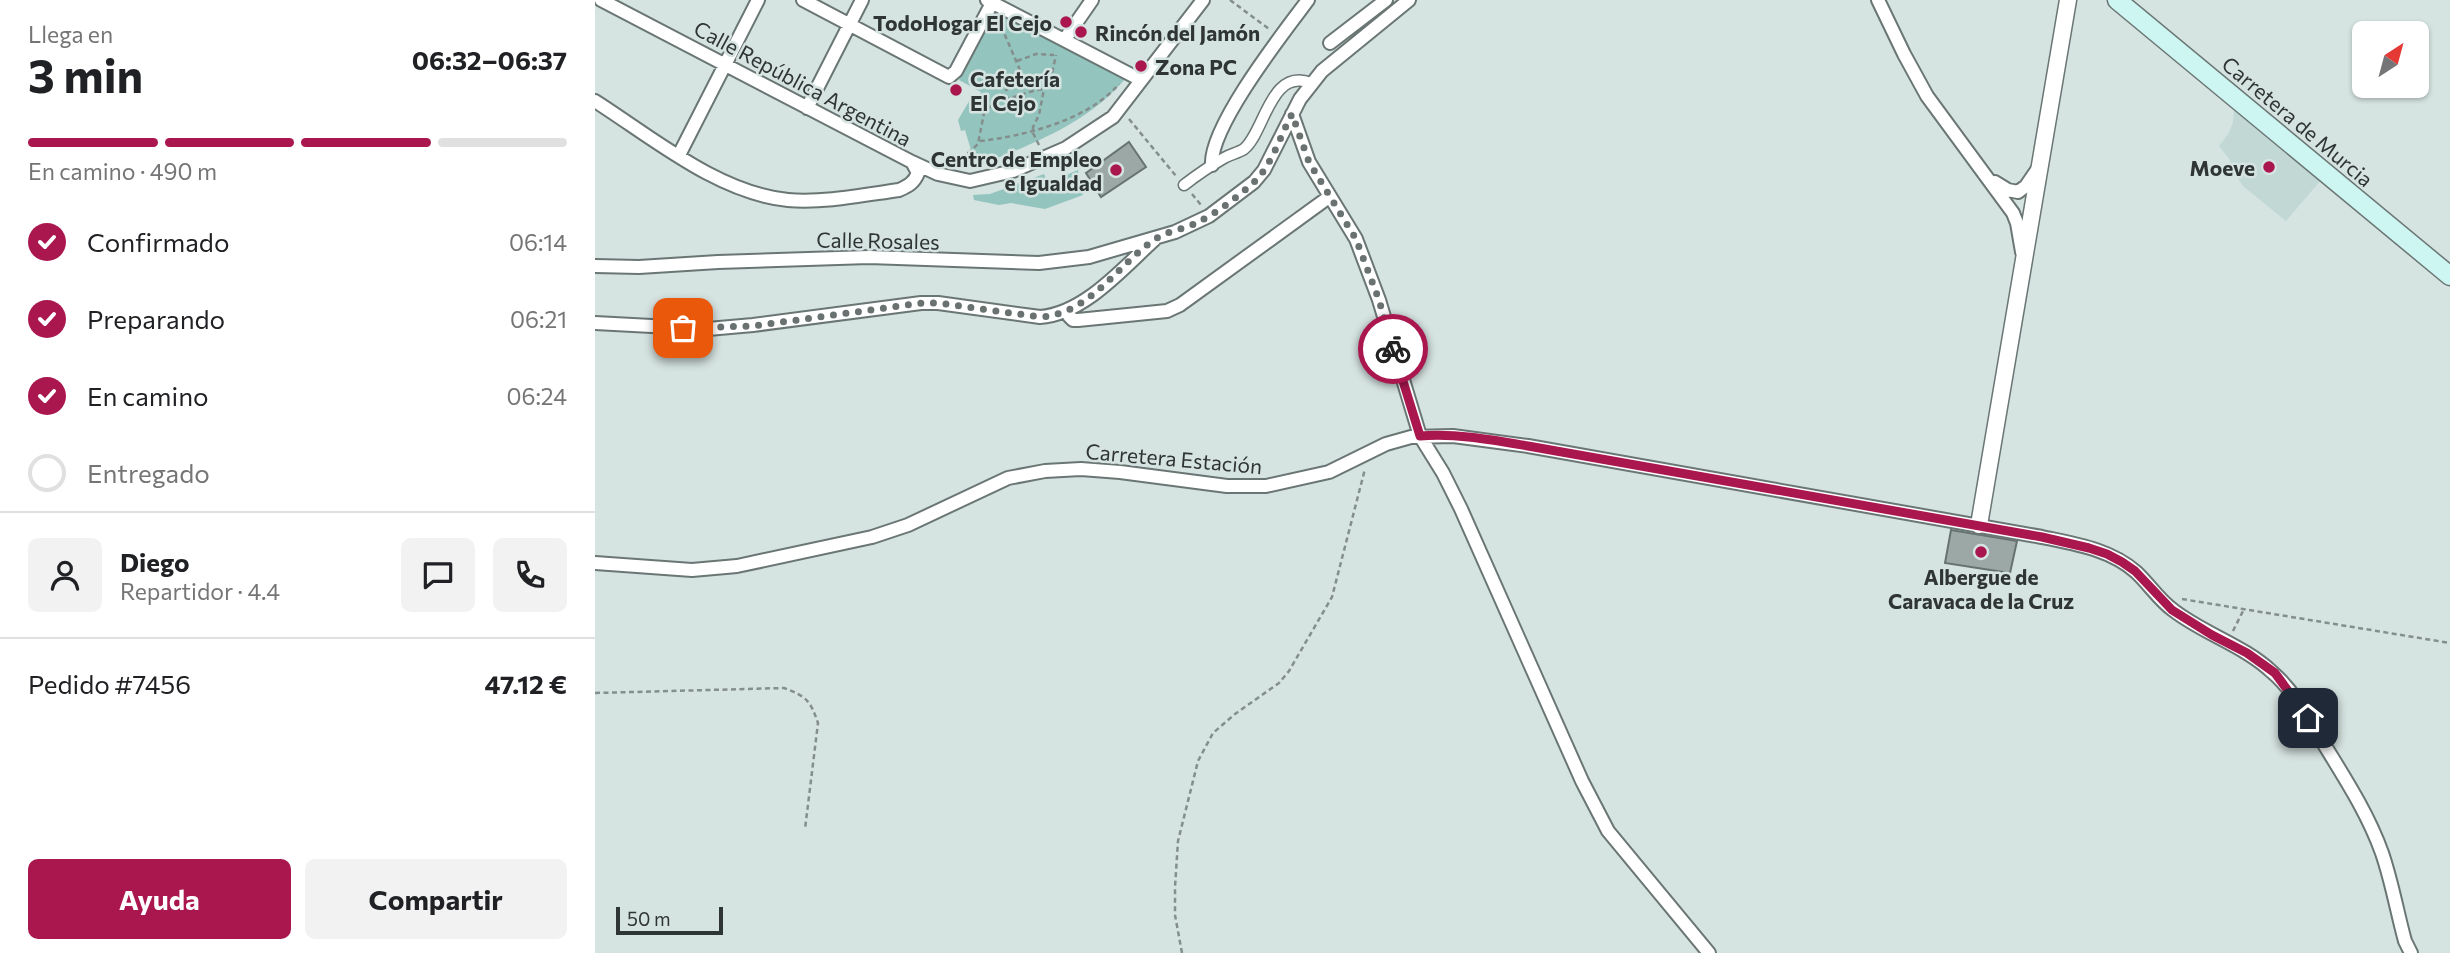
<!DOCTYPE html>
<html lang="es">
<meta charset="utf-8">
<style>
:root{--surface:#fff;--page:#f2f2f2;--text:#202124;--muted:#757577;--line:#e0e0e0;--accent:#a9174e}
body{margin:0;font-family:Commissioner,sans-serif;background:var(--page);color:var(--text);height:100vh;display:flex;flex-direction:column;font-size:26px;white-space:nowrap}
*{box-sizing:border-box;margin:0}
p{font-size:23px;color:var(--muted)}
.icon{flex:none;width:38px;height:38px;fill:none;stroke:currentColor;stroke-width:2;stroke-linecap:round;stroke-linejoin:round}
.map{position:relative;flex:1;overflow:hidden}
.drawer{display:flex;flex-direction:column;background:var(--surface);width:595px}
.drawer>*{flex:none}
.needle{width:46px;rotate:36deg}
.tools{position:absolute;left:1757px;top:21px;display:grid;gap:14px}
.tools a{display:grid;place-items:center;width:77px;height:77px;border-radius:10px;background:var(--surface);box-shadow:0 2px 5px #0004;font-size:35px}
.scale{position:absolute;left:21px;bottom:18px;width:107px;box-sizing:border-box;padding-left:7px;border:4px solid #2f3434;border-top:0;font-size:19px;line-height:24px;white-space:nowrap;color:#2f3434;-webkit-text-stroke:5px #d5e3e1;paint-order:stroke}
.pin{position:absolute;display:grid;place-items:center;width:60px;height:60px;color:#fff;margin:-30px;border-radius:14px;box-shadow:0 4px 10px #0006}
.courier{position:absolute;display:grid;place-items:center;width:70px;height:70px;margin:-35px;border:5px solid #a9174e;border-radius:50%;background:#fff;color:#222;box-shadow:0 2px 9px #0007}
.overview em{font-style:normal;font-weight:700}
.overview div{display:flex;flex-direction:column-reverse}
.overview{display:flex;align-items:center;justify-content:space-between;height:119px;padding:0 28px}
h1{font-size:46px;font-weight:700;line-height:52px}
.bar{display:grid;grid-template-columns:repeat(4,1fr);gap:10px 7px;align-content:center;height:84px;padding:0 28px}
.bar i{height:9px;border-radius:5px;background:var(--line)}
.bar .current{background:var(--accent)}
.bar p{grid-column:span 4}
.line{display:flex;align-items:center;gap:18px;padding:0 28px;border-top:2px solid var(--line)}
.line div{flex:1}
.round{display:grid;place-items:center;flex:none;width:74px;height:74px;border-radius:10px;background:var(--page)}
ol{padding:0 28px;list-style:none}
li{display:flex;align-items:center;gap:21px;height:77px}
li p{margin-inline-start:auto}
li .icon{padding:7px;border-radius:50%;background:var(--accent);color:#fff;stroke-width:4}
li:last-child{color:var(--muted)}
li i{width:38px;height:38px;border:4px solid var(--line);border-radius:50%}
.primary-button{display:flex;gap:14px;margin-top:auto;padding:14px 28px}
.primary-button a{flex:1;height:80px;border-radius:10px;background:var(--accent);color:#fff;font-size:28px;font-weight:700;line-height:80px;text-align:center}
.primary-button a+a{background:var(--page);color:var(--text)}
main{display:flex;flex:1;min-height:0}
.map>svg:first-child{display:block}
.built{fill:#c1d8d5}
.green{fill:#93c4be}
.building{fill:#9ba8a6;stroke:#677371;stroke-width:2}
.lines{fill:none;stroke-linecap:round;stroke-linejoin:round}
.pedestrian-casing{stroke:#6a7674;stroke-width:13}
.minor-casing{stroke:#6a7674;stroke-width:16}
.tertiary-casing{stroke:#6a7674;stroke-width:19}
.secondary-casing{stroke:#6a7674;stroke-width:21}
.path{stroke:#848e8d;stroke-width:2.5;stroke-dasharray:5 3.5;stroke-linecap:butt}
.pedestrian{stroke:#fff;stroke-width:10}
.minor{stroke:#fff;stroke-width:12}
.tertiary{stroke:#fff;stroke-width:16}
.secondary{stroke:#cdf5f1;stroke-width:18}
.done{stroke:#697171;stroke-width:7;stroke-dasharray:0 12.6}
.route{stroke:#a9174e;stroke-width:9}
.poi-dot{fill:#a9174e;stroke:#d5e3e1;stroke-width:2.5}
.labels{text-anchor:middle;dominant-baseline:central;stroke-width:5;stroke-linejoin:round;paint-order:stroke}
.poi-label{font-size:21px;font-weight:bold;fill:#2f3434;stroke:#d5e3e1;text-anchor:end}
.street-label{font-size:21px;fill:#2f3434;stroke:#d5e3e1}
</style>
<main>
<section class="drawer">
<div class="overview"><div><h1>3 min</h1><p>Llega en</p></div><em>06:32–06:37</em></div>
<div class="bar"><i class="current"></i><i class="current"></i><i class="current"></i><i></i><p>En camino · 490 m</p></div>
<ol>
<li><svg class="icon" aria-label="check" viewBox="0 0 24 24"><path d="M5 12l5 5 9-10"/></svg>Confirmado<p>06:14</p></li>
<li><svg class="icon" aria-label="check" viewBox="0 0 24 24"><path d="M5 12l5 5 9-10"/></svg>Preparando<p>06:21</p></li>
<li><svg class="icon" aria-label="check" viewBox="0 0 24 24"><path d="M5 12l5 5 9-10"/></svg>En camino<p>06:24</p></li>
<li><i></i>Entregado</li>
</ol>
<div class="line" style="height:126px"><a class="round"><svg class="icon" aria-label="person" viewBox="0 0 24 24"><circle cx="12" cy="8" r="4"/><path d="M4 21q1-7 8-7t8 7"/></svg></a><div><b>Diego</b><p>Repartidor · 4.4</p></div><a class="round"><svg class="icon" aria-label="chat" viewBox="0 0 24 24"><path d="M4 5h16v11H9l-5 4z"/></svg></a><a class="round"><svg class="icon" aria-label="phone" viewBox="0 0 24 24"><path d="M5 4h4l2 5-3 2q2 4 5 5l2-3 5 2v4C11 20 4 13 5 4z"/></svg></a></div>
<div class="line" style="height:91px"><div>Pedido #7456</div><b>47.12 €</b></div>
<div class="primary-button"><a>Ayuda</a><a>Compartir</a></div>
</section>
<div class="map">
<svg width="1855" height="953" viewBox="0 0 1855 953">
<rect width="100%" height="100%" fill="#d5e3e1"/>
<path class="built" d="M1637 104 1726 180 1691 221 1648 186 1639 173 1635 160 1624 146 1634 133 1638 122 1639 111Z"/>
<path class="green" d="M400 12 530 79C491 125 436 144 381 167L370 130 366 131 363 120 376 98 381 101 386 92 364 80Z
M483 170 488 195 450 209 416 203 404 205 379 200 378 195 395 194 449 174 453 183Z"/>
<path class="building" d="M534 142 551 167 506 197 491 173Z
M1356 530 1422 541 1415 573 1350 563Z"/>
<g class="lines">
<defs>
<path id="pedestrian" d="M589 185C602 175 615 166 629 158 636 154 643 153 649 149 670 132 675 67 716 83"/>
<path id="minor" d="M6 0 317 162 343 174 375 181 418 171 471 148 518 117 608 0
M208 0 354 77 361 71 397 3
M392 0 546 80
M1283 0 1309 54 1332 96 1418 213 1422 223 1427 252
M470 39 497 0
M735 43 791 0
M0 101C58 138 123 193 193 200 229 203 268 195 304 190 313 186 319 183 323 173L317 162
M212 108 267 0
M697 114 714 162 761 239 784 300 825 436 848 473 866 509 987 781 1013 831 1114 953
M84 155 163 0
M617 165C614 127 689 32 713 0
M1400 182 1413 190 1423 192 1431 186 1442 170
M0 266 44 267 123 262 274 257 444 263 494 257 580 232 614 216 659 182 669 170 705 99 727 71 814 0
M475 310 474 316 478 320H483L572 311 585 305 734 197
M0 323 113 329 158 325 326 303H343L445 317C489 314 528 268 560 239
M0 563 97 570 142 566 277 537 313 525 413 478 450 471 486 469 525 472 632 486H671L734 472 791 444 816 437 858 436 933 446 1447 537C1480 544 1515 549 1541 572 1554 584 1564 600 1578 610 1609 634 1648 645 1677 672 1697 689 1711 714 1724 736 1747 774 1772 811 1787 853 1797 882 1802 912 1810 941L1816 953"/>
<path id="tertiary" d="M1384 525 1473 0"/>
<path id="secondary" d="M1522 0 1855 276"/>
</defs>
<use href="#pedestrian" class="pedestrian-casing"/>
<use href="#minor" class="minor-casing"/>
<use href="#tertiary" class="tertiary-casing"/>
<use href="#secondary" class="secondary-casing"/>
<path class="path" d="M635 0 674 29
M422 61 441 54 459 55
M401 98C416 102 432 90 449 89L456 78 461 55
M534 119 581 176
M385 141C430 136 493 120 524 84
M444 145 438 133V127L444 115 449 89
M360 165 383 144 389 113 419 82 425 70 403 19
M597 194 606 205
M1587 599 1855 643
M1638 631 1649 609
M0 693 189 688C212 697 215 700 223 723L210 829
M587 953 580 915V887L583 841 603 761 618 733 640 714 684 683 694 671 737 597 770 469"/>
<use href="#pedestrian" class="pedestrian"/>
<use href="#minor" class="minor"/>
<use href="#tertiary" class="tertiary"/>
<use href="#secondary" class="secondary"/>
</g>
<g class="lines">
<path class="done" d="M88 328 158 326 327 303H343L445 317C496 314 522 264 562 238 573 231 589 229 601 223 621 214 642 197 658 183 677 166 685 136 697 114L714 162 761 239 784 300 798 349"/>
<path class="route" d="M798 349 825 436C861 433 898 440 933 446L1447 537 1494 548 1512 554 1527 562 1540 571 1577 610 1617 635 1652 653 1680 673 1713 718"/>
</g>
<g class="poi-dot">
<circle cx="471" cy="22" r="7"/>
<circle cx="486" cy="32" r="7"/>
<circle cx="546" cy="66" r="7"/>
<circle cx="361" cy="90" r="7"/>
<circle cx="1674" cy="167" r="7"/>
<circle cx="521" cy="170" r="7"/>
<circle cx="1386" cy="552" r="7"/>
</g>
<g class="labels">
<g class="poi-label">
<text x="457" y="22">TodoHogar El Cejo</text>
<text x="500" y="32" text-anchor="start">Rincón del Jamón</text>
<text x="560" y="66" text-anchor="start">Zona PC</text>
<text x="375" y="78" text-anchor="start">Cafetería<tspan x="375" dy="24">El Cejo</tspan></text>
<text x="507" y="158">Centro de Empleo<tspan x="507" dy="24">e Igualdad</tspan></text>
<text x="1660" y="167">Moeve</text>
<text x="1386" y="576" text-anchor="middle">Albergue de<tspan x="1386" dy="24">Caravaca de la Cruz</tspan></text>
</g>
<g class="street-label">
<text transform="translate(208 83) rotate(28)">Calle República Argentina</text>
<text transform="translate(1703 121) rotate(40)">Carretera de Murcia</text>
<text transform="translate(283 240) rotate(1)">Calle Rosales</text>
<text transform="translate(579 458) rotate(5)">Carretera Estación</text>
</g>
</g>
</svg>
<div class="tools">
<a><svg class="needle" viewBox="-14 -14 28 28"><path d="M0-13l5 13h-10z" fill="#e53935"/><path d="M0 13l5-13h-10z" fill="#757577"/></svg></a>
</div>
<div class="scale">50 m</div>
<div class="pin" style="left:88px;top:328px;background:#ea580c"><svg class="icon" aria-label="bag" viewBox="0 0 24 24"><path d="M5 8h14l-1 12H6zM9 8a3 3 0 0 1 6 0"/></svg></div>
<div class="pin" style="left:1713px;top:718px;background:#1f2937"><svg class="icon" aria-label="home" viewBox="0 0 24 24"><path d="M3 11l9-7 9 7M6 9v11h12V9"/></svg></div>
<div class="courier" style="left:798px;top:349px"><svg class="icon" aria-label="bike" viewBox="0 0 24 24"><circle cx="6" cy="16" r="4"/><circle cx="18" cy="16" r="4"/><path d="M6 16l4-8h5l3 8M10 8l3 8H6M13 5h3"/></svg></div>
</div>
</main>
